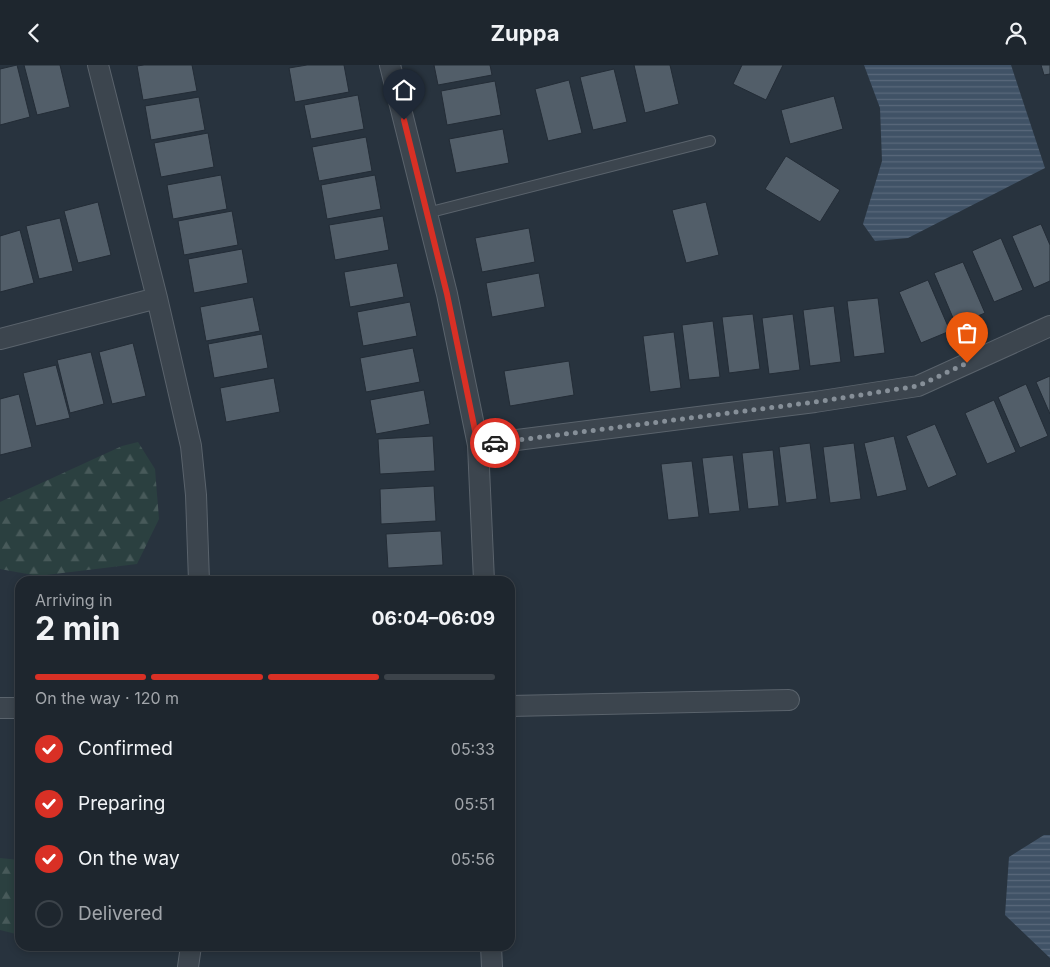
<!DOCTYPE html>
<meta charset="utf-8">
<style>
:root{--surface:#1e262e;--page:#262e36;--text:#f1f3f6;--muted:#a1a5aa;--line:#3c434a;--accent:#d93025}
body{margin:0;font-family:Inter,sans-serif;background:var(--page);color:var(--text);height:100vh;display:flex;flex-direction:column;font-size:19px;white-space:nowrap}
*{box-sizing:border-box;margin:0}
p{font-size:16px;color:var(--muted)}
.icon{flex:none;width:28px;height:28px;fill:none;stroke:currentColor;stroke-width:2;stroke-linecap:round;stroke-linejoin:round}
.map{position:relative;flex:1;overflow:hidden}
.drawer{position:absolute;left:15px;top:511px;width:500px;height:375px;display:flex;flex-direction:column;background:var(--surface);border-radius:15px;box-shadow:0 2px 8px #0003,0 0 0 1px var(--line)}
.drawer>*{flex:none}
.pin{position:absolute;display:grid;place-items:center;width:42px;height:42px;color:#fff;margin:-51px -21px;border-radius:50% 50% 50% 0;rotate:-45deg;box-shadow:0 0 5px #0007}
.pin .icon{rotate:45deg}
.courier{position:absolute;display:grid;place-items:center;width:50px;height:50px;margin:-25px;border:4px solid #d93025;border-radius:50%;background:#fff;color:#222;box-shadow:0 1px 6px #0007}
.overview em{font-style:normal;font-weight:700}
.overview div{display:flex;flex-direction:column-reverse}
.overview{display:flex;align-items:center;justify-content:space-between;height:85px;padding:0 20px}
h1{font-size:32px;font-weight:700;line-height:38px}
.bar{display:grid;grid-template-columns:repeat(4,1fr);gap:8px 5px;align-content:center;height:60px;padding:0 20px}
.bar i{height:6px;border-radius:4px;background:var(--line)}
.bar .on{background:var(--accent)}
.bar p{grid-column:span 4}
ol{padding:0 20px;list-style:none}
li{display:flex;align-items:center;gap:15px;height:55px}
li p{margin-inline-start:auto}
li .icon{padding:5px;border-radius:50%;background:var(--accent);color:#fff;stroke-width:4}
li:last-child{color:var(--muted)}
li i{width:28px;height:28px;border:2px solid var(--line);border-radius:50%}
header{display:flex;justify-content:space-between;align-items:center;height:65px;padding:0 20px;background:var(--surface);font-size:22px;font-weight:700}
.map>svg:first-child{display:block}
.forest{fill:url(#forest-firs)}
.water{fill:url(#water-rules)}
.building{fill:#525e69;stroke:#232c36}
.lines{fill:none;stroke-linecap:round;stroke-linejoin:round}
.service-casing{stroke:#5a636c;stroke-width:12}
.minor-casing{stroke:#5a636c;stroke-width:22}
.service{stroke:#3c454e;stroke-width:10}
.minor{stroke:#3c454e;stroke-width:20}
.done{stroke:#868f98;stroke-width:5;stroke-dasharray:0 9}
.route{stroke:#d93025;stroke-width:6}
</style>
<header><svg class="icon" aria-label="back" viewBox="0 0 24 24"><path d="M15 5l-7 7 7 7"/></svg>Zuppa<svg class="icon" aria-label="person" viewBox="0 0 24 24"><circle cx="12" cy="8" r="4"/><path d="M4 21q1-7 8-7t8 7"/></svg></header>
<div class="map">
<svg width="1050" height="902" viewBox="0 0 1050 902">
<defs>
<pattern id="forest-firs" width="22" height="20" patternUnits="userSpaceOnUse" patternTransform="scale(1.25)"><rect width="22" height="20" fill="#2b4040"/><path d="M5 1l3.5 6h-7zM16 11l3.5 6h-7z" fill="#485a5a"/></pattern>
<pattern id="water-rules" width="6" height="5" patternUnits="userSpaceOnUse" patternTransform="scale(1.25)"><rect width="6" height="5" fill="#405266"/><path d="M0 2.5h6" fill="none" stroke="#5a697b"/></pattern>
</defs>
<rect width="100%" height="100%" fill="#28333e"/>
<path class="forest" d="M138 377 155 404 159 454 137 499 38 511 0 504V437L122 381Z
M0 793 20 795V870L0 865Z"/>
<path class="water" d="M864 0H1011L1045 103 908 173 875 176 863 159 882 96 880 43Z
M1044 770H1050V893L1005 850 1009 792Z"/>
<path class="building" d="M17 0 30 52 0 60V4Z
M24 0H60L70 42 37 50Z
M144 0H192L197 26 143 35 137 1Z
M307 0H344L349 27 295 37 289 3Z
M434 0H490L492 10 438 20Z
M634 0H670L679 39 645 48Z
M742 0H783L766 35 733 19Z
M1041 0H1050V9L1044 10Z
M614 4 627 57 593 65 580 12Z
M569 15 582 68 548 76 535 24Z
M495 16 501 50 447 60 441 26Z
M358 30 364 64 311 74 304 40Z
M834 31 843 64 790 79 781 45Z
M199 32 205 65 151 75 145 41Z
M503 64 509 98 456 108 449 74Z
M208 68 214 102 161 112 154 78Z
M366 72 372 106 319 116 312 82Z
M786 91 840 125 820 157 765 124Z
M221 110 227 144 173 154 167 120Z
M375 110 381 144 327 154 321 120Z
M98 137 111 190 78 198 64 146Z
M706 137 719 190 686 198 672 145Z
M232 146 238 180 184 190 178 156Z
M383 151 389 185 335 195 329 160Z
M60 153 73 206 39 214 26 161Z
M1041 159 1050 180V216L1034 223 1012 171Z
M529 163 535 197 482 207 475 173Z
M20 165 34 218 0 227V171Z
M1001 173 1023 225 994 237 972 186Z
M242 184 248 218 194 228 188 194Z
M963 197 985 248 956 260 934 208Z
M397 198 404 232 350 242 344 207Z
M539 208 545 242 492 252 486 218Z
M928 215 950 266 921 278 899 227Z
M253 232 260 266 206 276 200 242Z
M878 233 885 288 854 292 847 236Z
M410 237 417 271 363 281 357 247Z
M834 241 841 297 810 301 803 245Z
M753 249 760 304 729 308 722 252Z
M793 249 800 305 769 309 762 253Z
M713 256 720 312 689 315 682 260Z
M674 267 681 323 650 327 643 271Z
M262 269 268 303 214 313 208 279Z
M133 278 146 331 112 339 99 287Z
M413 283 420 317 366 327 360 293Z
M91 287 104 339 70 348 57 295Z
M569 296 574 330 510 341 504 306Z
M56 300 70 353 36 361 23 308Z
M1050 311V349L1036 317Z
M274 313 280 347 226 357 220 323Z
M1026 319 1048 371 1020 383 998 332Z
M424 325 430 359 376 369 370 335Z
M19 329 32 382 0 390V334Z
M994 335 1016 387 987 399 965 348Z
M935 359 957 410 928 423 906 371Z
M433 371 435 406 380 409 378 374Z
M894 371 907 425 877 432 864 378Z
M810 378 817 434 786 438 779 382Z
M854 378 861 434 830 438 823 382Z
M773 385 779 441 748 444 742 388Z
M733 390 740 446 709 449 702 393Z
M692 396 699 452 668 455 661 399Z
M434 421 436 456 381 459 380 424Z
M441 466 443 500 388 503 386 469Z"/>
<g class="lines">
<defs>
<path id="service" d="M427 148 710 76"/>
<path id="minor" d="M98 0 157 233 191 381 196 430 199 516
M390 0 447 229 478 380 484 516
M0 274 157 233
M478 380 815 337 918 321 1050 261
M510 641 789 635
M0 643H20
M491 881 492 902
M188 902 191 881"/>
</defs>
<use href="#service" class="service-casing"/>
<use href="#minor" class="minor-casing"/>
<use href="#service" class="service"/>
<use href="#minor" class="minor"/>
</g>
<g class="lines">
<path class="done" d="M495 378 815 337 918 321 967 298"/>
<path class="route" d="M404 55 447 229 478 380 495 378"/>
</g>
</svg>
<div class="pin" style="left:967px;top:298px;background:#ea580c"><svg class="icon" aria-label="bag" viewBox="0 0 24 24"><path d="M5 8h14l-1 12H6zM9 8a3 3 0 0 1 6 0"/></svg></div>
<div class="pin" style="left:404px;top:55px;background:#1f2937"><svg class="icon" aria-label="home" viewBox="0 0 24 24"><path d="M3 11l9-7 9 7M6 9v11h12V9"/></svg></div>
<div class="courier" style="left:495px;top:378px"><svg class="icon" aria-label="car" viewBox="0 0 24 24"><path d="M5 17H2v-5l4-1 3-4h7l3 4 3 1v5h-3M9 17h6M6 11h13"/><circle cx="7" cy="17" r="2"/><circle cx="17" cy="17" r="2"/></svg></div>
<section class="drawer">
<div class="overview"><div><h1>2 min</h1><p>Arriving in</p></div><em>06:04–06:09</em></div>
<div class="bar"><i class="on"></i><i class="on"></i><i class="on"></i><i></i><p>On the way · 120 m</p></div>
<ol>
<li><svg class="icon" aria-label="check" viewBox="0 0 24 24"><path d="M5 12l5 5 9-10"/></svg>Confirmed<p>05:33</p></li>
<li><svg class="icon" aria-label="check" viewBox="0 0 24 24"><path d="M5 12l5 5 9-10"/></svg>Preparing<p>05:51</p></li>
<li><svg class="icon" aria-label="check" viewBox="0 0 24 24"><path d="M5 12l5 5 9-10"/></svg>On the way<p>05:56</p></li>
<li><i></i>Delivered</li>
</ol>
</section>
</div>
